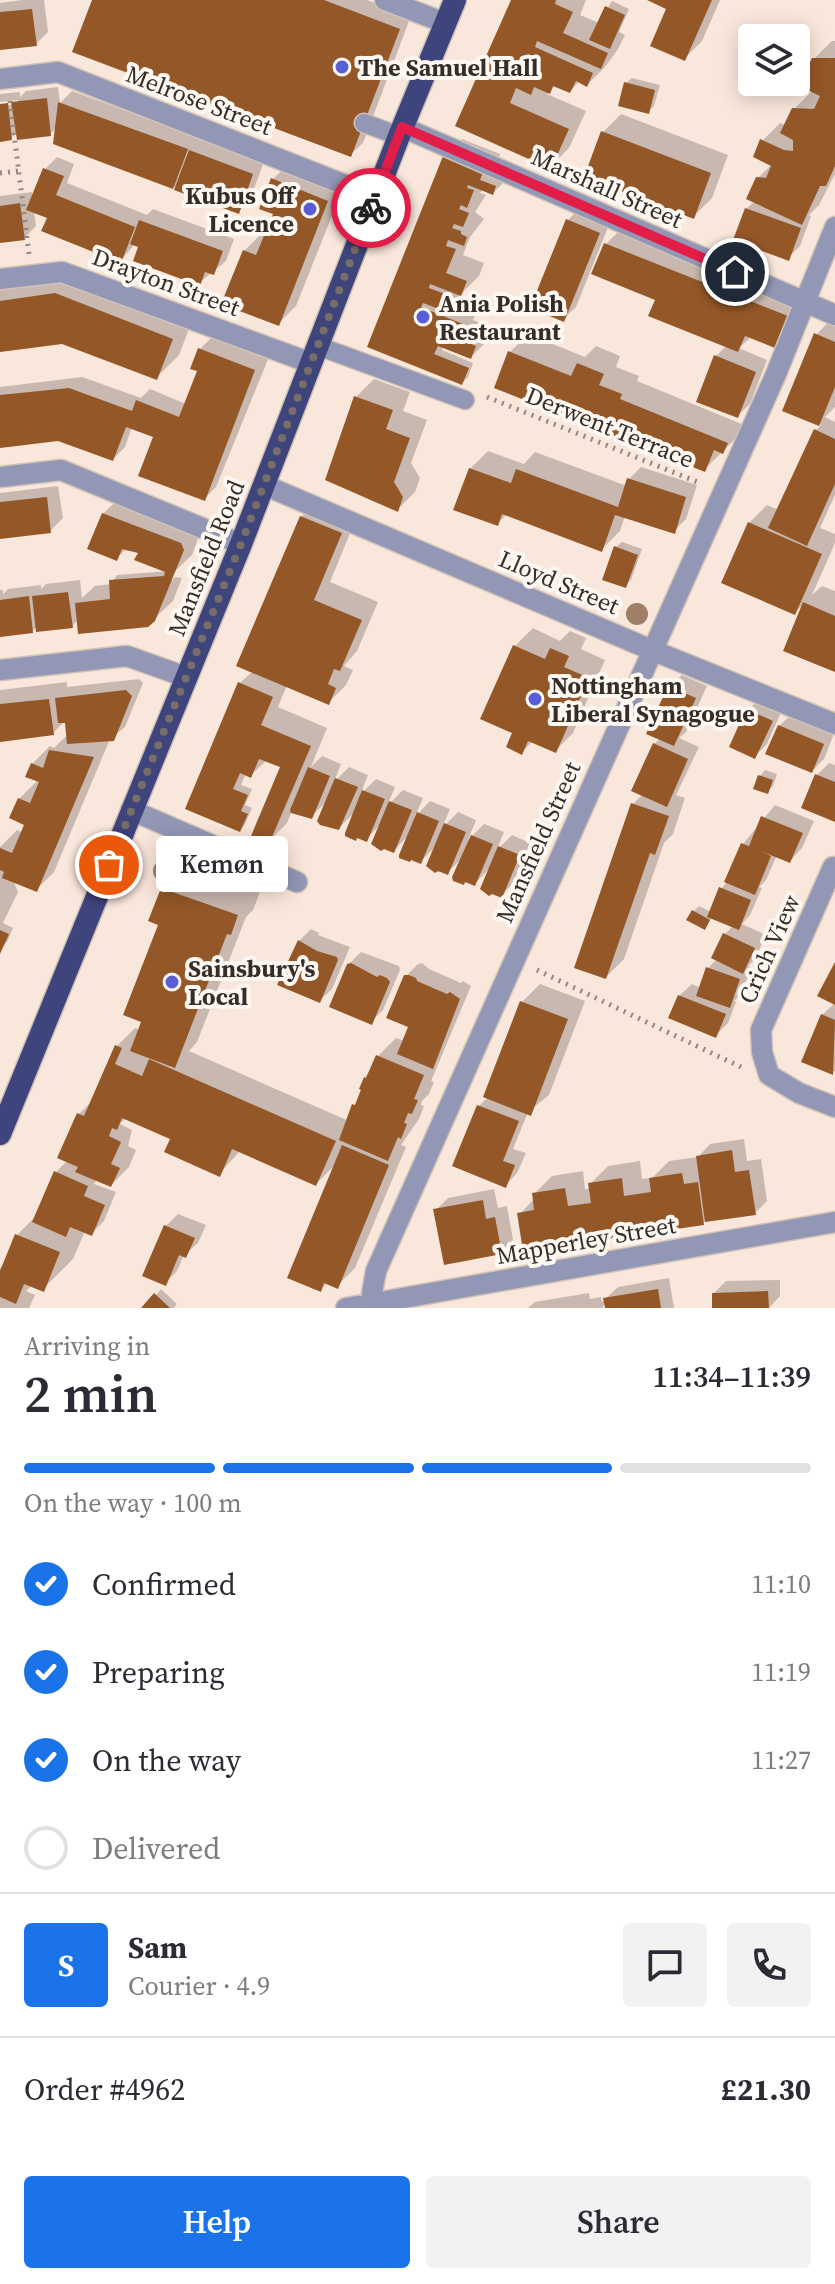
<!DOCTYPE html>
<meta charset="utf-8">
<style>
:root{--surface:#fff;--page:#f2f2f3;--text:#2b2b33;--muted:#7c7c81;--line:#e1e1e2;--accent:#1a73e8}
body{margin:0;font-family:"Source Serif 4",serif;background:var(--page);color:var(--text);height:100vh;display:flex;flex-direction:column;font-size:30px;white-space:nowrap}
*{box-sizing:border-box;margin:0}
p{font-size:26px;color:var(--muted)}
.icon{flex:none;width:44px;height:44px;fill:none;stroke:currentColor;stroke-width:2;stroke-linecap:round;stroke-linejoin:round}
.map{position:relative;height:1308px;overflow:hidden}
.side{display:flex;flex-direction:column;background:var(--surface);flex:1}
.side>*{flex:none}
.fabs{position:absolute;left:738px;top:24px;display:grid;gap:16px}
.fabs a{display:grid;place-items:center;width:72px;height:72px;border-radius:8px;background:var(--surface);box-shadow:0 4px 20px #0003;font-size:40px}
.pin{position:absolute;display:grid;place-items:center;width:68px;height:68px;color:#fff;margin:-34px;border:4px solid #fff;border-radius:50%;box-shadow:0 2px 8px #0007}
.courier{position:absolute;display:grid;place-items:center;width:80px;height:80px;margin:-40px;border:6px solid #e11d48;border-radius:50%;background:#fff;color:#222;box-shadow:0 2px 10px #0007}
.bubble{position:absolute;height:56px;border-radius:8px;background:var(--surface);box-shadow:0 4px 20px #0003;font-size:26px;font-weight:600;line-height:56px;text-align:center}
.headline em{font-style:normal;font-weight:600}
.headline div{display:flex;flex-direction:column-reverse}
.headline{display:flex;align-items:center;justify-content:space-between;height:136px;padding:0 24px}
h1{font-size:52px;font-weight:600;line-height:60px}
.bar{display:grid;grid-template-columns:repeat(4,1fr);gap:12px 8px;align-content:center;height:96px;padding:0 24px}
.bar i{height:10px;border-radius:6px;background:var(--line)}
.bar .current{background:var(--accent)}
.bar p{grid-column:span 4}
.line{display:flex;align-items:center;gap:20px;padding:0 24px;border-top:2px solid var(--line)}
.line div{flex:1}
.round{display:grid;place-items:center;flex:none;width:84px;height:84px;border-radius:8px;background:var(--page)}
ol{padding:0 24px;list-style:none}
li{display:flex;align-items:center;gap:24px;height:88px}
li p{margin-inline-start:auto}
li .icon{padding:8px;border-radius:50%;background:var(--accent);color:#fff;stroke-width:4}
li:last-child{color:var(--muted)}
li i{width:44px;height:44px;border:4px solid var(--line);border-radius:50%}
.primary-button{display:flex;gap:16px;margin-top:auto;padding:16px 24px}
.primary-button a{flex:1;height:92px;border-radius:8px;background:var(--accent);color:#fff;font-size:32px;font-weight:600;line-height:92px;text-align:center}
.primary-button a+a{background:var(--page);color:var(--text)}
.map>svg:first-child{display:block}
.shadow{fill:#0003}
.building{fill:#945728}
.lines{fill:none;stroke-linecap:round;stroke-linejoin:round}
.service-casing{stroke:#d2c2b7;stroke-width:21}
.minor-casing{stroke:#d2c2b7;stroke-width:23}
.tertiary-casing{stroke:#d2c2b7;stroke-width:23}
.trunk-casing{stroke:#d2c2b7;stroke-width:25}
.path{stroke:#93867f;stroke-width:5;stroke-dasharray:2 6;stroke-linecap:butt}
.service{stroke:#9197b5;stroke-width:18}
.minor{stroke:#9197b5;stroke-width:20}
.tertiary{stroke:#9197b5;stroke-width:20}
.trunk{stroke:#3e447c;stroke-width:22}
.tree{fill:#9f7f65}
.done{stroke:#796e67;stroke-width:8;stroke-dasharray:0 14.4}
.route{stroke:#e11d48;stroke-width:10}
.poi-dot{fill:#585ed6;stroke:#fef7f2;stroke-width:3}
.labels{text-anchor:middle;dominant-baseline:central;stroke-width:8;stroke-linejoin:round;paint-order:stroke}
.poi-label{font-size:24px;font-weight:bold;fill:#342d29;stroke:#fef7f2;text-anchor:start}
.street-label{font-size:24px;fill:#342d29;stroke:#fef7f2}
</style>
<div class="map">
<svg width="835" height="1308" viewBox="0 0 835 1308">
<rect width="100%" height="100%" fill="#fae7db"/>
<path class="shadow" d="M22 0H44L48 32 36 44 0 48V3Z
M94 0H367L411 16 363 143 350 155Z
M514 0H586L580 15 599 23 612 1 629 9 619 32 625 35 618 49 605 67 587 85 580 81 570 91 556 85 547 94 586 111 569 148 551 166 457 125Z
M652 0H720L702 41 684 59 669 8Z
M832 41H835V174L819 205 809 215 811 216 800 246 788 258 746 209 755 201 758 178 772 164 762 141 780 123 786 125 793 110 812 91 814 59Z
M632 78 660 85 654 106 648 112 626 83Z
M58 87 60 103 72 91 264 162 250 199 238 211 56 143 57 127 50 134 18 132 11 138 0 140V106L18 104V100L0 102V94L20 92V97L26 91Z
M621 114 728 155 712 198 694 216 603 132Z
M462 139 500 154 497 162 511 175 493 193 483 189 480 193 486 195 475 212 484 219 470 237 463 255 484 263 479 276 458 297 479 305 473 320 493 328 489 339 471 357 444 346 442 350 473 363 468 377 462 383 370 346 444 157Z
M57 157 74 164 67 183 147 215 153 209 234 239 226 261 199 283 135 244 120 261 49 217 34 211 36 226 24 238 0 242V196L32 192 33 200 45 169Z
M291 161 345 183 296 306 278 324 244 251 262 233 267 234 275 213 273 179Z
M580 208 611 220 576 307 563 319 568 220Z
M624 226 804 298 792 328 774 346 751 337 739 348 767 360 750 404 737 416 716 356 727 345 657 298 606 244Z
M79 271 194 316 179 355 156 378 62 342 0 350V282Z
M835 315V407L825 417 835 422V495L820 528 835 534V543L812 595 822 586 835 591V670L805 603 794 613 749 523 767 505 779 510 816 430 821 425 785 410 816 335Z
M218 331 271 352 216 487 204 499 156 436 132 427 125 447 113 459 58 439 0 446V387L82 377 141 398 150 389 186 404 200 370V349Z
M528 334 585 357 596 346 620 356 616 367 639 376 637 381 744 425 741 433 704 470 510 352Z
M374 379 410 392 403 411 427 420 411 463 420 478 415 492 397 510 356 397Z
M488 451 524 464 535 452 627 486 629 479 641 467 697 485 686 519 674 531 625 516 620 531 602 549 507 514 497 524 470 469Z
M58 486 63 518 50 531 0 537V493Z
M121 496 201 530 192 555 172 574V580L175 577 182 578 173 601 154 619 78 620 72 626H37L33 631 0 635V590H3V594L8 589 41 585V589L46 584 80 580 82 598 95 586 111 584 117 575 169 571 141 551 127 548 117 558 103 514Z
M319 499 358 514 330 582 378 602 357 651 344 666 353 670 346 685 328 703 287 685 278 707 327 728 311 767 322 756 341 764 334 782 349 767 368 775 360 795 376 779 395 787 387 806 403 790 423 798 415 817 430 801 450 809 442 828 458 812 476 820 468 840 484 824 504 832 496 851 512 835 530 843 513 883 501 896 490 868 474 884 463 857 447 873 436 871V846L420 862 409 835 393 851 382 823 366 839 356 811 339 828 328 800 312 816 292 811 287 823 269 841 282 766 267 760 251 775 246 773 241 785 252 789 245 805 252 808 245 824 240 830 188 808 240 683 253 671 301 517Z
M622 542 642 549 631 580 625 585 616 547Z
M533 628 560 641 570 631 586 638 581 649 605 660 573 733 555 751 533 741 522 752 515 732V646Z
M682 675 707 686 686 732 679 738 699 747 676 795 685 798 673 834 664 843 624 959 606 977 633 804 643 794 654 744 661 738 669 687Z
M139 679 143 683 125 727 110 739 54 872 36 890 13 880 18 892 3 923 13 928 7 942 0 947V847L17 830 23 833 27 824 19 799 38 780 32 764 50 746 54 748 68 734 66 720 53 733 0 740V690L67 682V687Z
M760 698 783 708 767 744 755 756 748 710Z
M792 714 835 731 824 759 812 771 779 726Z
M829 763 835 765V820L804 807 817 775Z
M765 770 777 774 773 786 767 792 760 776Z
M775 805 814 821 802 848 790 861 777 855 766 880 759 887 762 888 750 915 742 924 766 935 755 959 748 966 751 967 742 993 734 1001 736 1002 728 1023 716 1035 679 996 692 984 701 988 708 968 717 959 725 934 733 926 713 917 704 927 694 911 699 906 711 912 721 889 728 881 743 844Z
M186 867 260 892 253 910 246 917 197 1042 189 1051 349 1121 365 1078 378 1056 396 1038 404 1041 411 1026 406 976 418 964 422 963 429 969 461 983 463 981 471 986 431 1081 434 1082 429 1094 422 1101 421 1105 424 1106 419 1119 401 1145 406 1147 355 1268 337 1286 328 1282 320 1290 338 1162 316 1184 240 1151 219 1174 173 1138 126 1118 120 1124 132 1130 128 1146 136 1150 129 1167 111 1185 97 1179 94 1184 116 1192 104 1221 92 1233 85 1231 73 1259 43 1289 32 1285 26 1291 35 1295 29 1308H0V1268L6 1262 17 1235 38 1214 55 1173 68 1160 79 1114 91 1102 117 1046 135 1028 140 1030 160 924 163 890Z
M311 929 319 933 318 935 350 947 332 989 319 1001 279 984 297 943Z
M361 952 399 966 400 970 383 1010 371 1022 348 965Z
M835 966V1071L833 1073 822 1015 835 1003Z
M540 984 585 1001 549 1095 528 1112 513 1149 526 1153 517 1173 505 1186 479 1106 488 1097 522 1002Z
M744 1139 747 1161 761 1159 767 1201 755 1213 706 1220 703 1223 520 1214 534 1199V1194L552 1176 583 1171 585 1189 591 1188 590 1184 608 1166 640 1161 642 1179 652 1178 669 1161 698 1157 710 1144Z
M494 1189 498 1208 507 1206 513 1240 501 1252 436 1210 448 1198Z
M178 1214 206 1225 198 1243 184 1255 177 1271 165 1283 166 1226Z
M669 1278 674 1308H607L606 1304 603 1305V1308H528L535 1302 589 1293 590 1299 601 1297 602 1302 618 1287Z
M780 1280V1296L769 1308H714V1293L726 1281Z
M161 1289 177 1304 173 1308H146Z"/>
<path class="building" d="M92 0H324L400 29 351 157 72 52Z
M511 0H556L555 4 573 12 563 33 608 53 601 69 537 41 535 47 593 73 587 87 576 81 570 93 553 86 550 94 534 87 531 95 516 88 510 103 569 129 551 169 455 126Z
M647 0H712L685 61 650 46 666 9Z
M605 6 625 15 610 49 589 40Z
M32 9 37 46 0 50V12Z
M812 58H835V166L826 186H820L802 225 746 199 756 177 766 178 771 166 753 157 760 139 784 150 793 151V140L780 133 792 108 814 109 820 96 799 86Z
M624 82 655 90 649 114 618 106Z
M47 98 51 136 17 140 11 102Z
M58 102 188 149 173 189 53 144Z
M8 103 12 140 0 142V104Z
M601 131 711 173 694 219 584 177Z
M189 150 253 174 239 214 174 190Z
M443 156 483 172 480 180 496 186 493 195 468 185 467 188 474 190 467 208 461 205 459 209 469 213 463 227 454 224 452 228 461 231V234L467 237 464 246 448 240 446 246 456 249 446 273 467 281 461 296 430 284 429 288 445 294 439 309 423 303 421 307 463 324 457 338 476 346 471 359 438 346 434 354 469 368 462 385 367 347Z
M43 168 64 176 56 195 135 227 121 263 41 231 47 218 26 210Z
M271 178 328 201 279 326 221 304 243 250 256 255 273 214 259 209Z
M20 203 25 240 0 243V206Z
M745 208 801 228 789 261 733 240Z
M566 219 600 233 564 322 530 308Z
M139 220 223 251 214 275 205 272 200 286 133 261 138 247 130 244Z
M604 243 788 316 775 348 745 336 738 352 648 316 655 300 591 274Z
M55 293 173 339 157 380 62 344 0 352V301Z
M814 333 835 342V387L819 426 782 411Z
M198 348 255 370 205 501 138 476 153 437 126 427 113 461 58 441 0 448V395L69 388 132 411 136 400 179 417 197 371 190 369Z
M508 351 571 376 577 363 604 374 599 385 622 394 620 399 728 443 723 454 714 450 705 472 494 388Z
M714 355 756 372 738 418 696 402Z
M354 396 393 410 386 429 410 438 394 482 403 497 398 512 325 480Z
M814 429 835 439V484L807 546 768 528Z
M469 468 511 483 516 469 618 507 627 478 686 497 675 534 615 515 602 552 502 514 498 526 453 510Z
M47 497 51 533 0 539V502Z
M102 513 181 543 184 550 155 621 148 627 78 634 75 603 110 599 109 580 164 576 165 572 134 560 138 553 122 549 117 561 87 549Z
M300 516 342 533 314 600 362 620 340 671 334 669 328 684 336 688 329 705 236 666Z
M748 522 822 554 795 615 721 583Z
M614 546 638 555 626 588 602 580Z
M68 592 73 628 36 632 32 596Z
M29 596 33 633 0 637V600Z
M803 602 835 616V672L783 651Z
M513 645 545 659 550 648 569 656 564 667 589 678 556 753 528 741 522 755 506 747 512 733 480 719Z
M238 682 273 697 261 725 311 746 269 844 251 836 280 767 259 759 251 778 240 773 233 789 248 795 241 811 248 814 240 832 185 809Z
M668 686 696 698 674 746 646 734Z
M126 690 132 696 114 741 67 744 65 723H58L55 698Z
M49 699 54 735 0 742V704Z
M746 709 773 721 755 759 729 747Z
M778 725 824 744 812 773 765 754Z
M653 743 688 759 667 807 631 791Z
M49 750 94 757 37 892 2 878 4 872 0 870V848L12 853 24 825 9 818 18 798 30 803 39 782 25 777 31 763 43 768Z
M308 767 330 776 312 819 291 813 290 810Z
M815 774 835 782V822L801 808Z
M758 775 773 780 768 794 753 789Z
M335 778 358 787 339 830 320 825 317 821Z
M362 790 385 799 367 842 357 838 356 841 345 836V833Z
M389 801 412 810 394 853 384 849 381 851 371 844Z
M631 803 669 816 655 855 650 853 606 979 574 968Z
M417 812 439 821 421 864 411 860 410 862 399 858V855Z
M761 816 803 833 790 863 761 851 771 856 755 895 724 882 741 843 749 846Z
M444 823 466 832 448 875 438 871 435 873 426 866Z
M471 835 493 844 475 886 465 882 464 885 453 881 452 877Z
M498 846 520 855 502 898 492 894 489 896 480 889Z
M719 887 751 900 739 930 707 917Z
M161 888 238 915 231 935 227 934 175 1068 130 1051 141 1022 123 1015 158 925 148 921Z
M692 910 710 920 705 930 686 920Z
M0 930 9 934 0 954Z
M723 933 755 948 743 974 711 958Z
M298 940 317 951 337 957 338 960 320 1003 277 985Z
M835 962V1005L817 996Z
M351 963 377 977 380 975 387 978 390 982 372 1025 329 1007 347 964Z
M706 967 740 979 730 1008 696 996Z
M404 975H409L416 978 417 981 447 994 450 992 460 999 433 1069 397 1054 408 1027 386 1018Z
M678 995 726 1014 716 1038 668 1018Z
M520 1001 568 1019 531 1116 483 1097Z
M821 1014 835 1020 833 1075 801 1062Z
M115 1045 122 1048 115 1064 142 1076 149 1059 336 1141 316 1186 232 1149 220 1177 164 1152 170 1139 122 1118 117 1130 112 1128 109 1136 121 1142 111 1164 120 1168 111 1187 75 1172 78 1167 57 1158 77 1113 84 1116Z
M376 1055 424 1075 414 1099 418 1100 412 1114 408 1113 404 1123 407 1124 401 1139 398 1137 388 1161 339 1140 352 1104 355 1105 361 1090 359 1089 364 1077 366 1078Z
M477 1105 519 1121 503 1161 515 1165 506 1188 452 1166Z
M342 1145 389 1165 338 1289 324 1283 321 1292 287 1278Z
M732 1150 735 1172 749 1170 756 1215 705 1222 696 1156Z
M54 1171 88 1186 84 1196 105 1205 92 1236 70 1227 66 1237 32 1222Z
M682 1173 684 1184 698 1182 704 1225 523 1251 517 1213 534 1210 532 1193 565 1188 568 1206 591 1203 588 1183 622 1178 624 1196 651 1192 649 1178Z
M483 1200 486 1219 495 1217 502 1254 444 1265 433 1209Z
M164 1225 195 1238 186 1258 179 1255 166 1286 142 1276Z
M15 1234 60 1252 44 1292 24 1284 16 1304 0 1297V1271Z
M658 1289 661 1308H605L603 1298Z
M768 1291 769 1308H712V1293Z
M154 1293 170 1308H141Z"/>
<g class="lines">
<defs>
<path id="service" d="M364 123 399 136
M318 346 465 400"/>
<path id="minor" d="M385 0 445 23
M0 79 58 72 376 197
M402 127 835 315
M0 279 62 272 311 363
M0 477 61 470 241 544
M264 485 654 651 835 724
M131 810 297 882
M833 867 761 1030 762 1052 769 1075 799 1093 835 1107
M373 1304 372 1293 376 1271 776 374 835 227
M346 1308 835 1222"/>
<path id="tertiary" d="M0 670 127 656 186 677"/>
<path id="trunk" d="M0 1134 241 544 399 136 455 0"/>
</defs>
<use href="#service" class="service-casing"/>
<use href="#minor" class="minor-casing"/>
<use href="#tertiary" class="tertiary-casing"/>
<use href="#trunk" class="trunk-casing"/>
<path class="path" d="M10 101 29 254
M0 173 18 171
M487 397 700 483
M537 970 741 1067"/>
<use href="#service" class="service"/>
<use href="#minor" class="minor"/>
<use href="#tertiary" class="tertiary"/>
<use href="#trunk" class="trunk"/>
</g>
<g class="tree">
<circle cx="637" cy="614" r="11"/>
<circle cx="164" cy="871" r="11"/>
</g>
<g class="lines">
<path class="done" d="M109 865 241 544 371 208"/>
<path class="route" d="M371 208 402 127 735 272"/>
</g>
<g class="poi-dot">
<circle cx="342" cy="67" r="8"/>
<circle cx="310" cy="209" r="8"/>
<circle cx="423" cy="317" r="8"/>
<circle cx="535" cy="699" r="8"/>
<circle cx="172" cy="982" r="8"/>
</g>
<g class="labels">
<g class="poi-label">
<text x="358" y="67">The Samuel Hall</text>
<text x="294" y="195" text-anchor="end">Kubus Off<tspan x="294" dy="28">Licence</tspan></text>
<text x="439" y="303">Ania Polish<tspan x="439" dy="28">Restaurant</tspan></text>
<text x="551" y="685">Nottingham<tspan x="551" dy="28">Liberal Synagogue</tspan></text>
<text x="188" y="968">Sainsbury's<tspan x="188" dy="28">Local</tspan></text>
</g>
<g class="street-label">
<text transform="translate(199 100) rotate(21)">Melrose Street</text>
<text transform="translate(607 188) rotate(24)">Marshall Street</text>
<text transform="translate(166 282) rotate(20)">Drayton Street</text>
<text transform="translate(610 427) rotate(22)">Derwent Terrace</text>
<text transform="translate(206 558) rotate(-68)">Mansfield Road</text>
<text transform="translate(559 582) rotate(23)">Lloyd Street</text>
<text transform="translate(538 842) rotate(-66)">Mansfield Street</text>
<text transform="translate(769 949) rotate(-66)">Crich View</text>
<text transform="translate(586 1240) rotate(-10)">Mapperley Street</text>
</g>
</g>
</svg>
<div class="fabs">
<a><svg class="icon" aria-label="layers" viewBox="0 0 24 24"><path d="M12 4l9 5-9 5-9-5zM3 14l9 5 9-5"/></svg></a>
</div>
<div class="pin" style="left:109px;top:865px;background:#ea580c"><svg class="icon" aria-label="bag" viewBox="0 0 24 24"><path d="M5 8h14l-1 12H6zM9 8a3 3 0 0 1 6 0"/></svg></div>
<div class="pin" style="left:735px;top:272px;background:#1f2937"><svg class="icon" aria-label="home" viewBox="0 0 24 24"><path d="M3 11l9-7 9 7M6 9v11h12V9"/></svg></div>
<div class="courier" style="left:371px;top:208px"><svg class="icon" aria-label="bike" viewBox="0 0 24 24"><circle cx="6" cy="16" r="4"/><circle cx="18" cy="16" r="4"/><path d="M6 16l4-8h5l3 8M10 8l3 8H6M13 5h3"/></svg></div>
<div class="bubble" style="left:156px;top:836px;width:132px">Kemøn</div>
</div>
<section class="side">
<div class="headline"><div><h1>2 min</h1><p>Arriving in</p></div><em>11:34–11:39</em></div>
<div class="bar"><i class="current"></i><i class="current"></i><i class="current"></i><i></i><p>On the way · 100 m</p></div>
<ol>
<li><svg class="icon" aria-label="check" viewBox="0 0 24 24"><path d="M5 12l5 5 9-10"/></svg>Confirmed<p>11:10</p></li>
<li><svg class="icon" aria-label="check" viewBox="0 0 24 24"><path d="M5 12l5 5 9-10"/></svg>Preparing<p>11:19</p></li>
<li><svg class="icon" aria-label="check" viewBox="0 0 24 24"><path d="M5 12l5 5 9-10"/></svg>On the way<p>11:27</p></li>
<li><i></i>Delivered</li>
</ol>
<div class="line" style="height:144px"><b class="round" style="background:var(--accent);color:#fff">S</b><div><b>Sam</b><p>Courier · 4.9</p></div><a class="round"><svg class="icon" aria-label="chat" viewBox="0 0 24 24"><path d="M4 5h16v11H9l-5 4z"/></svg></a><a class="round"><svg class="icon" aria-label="phone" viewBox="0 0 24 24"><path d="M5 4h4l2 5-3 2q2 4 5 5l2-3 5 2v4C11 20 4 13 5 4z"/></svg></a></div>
<div class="line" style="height:104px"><div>Order #4962</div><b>£21.30</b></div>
<div class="primary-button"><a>Help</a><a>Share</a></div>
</section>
